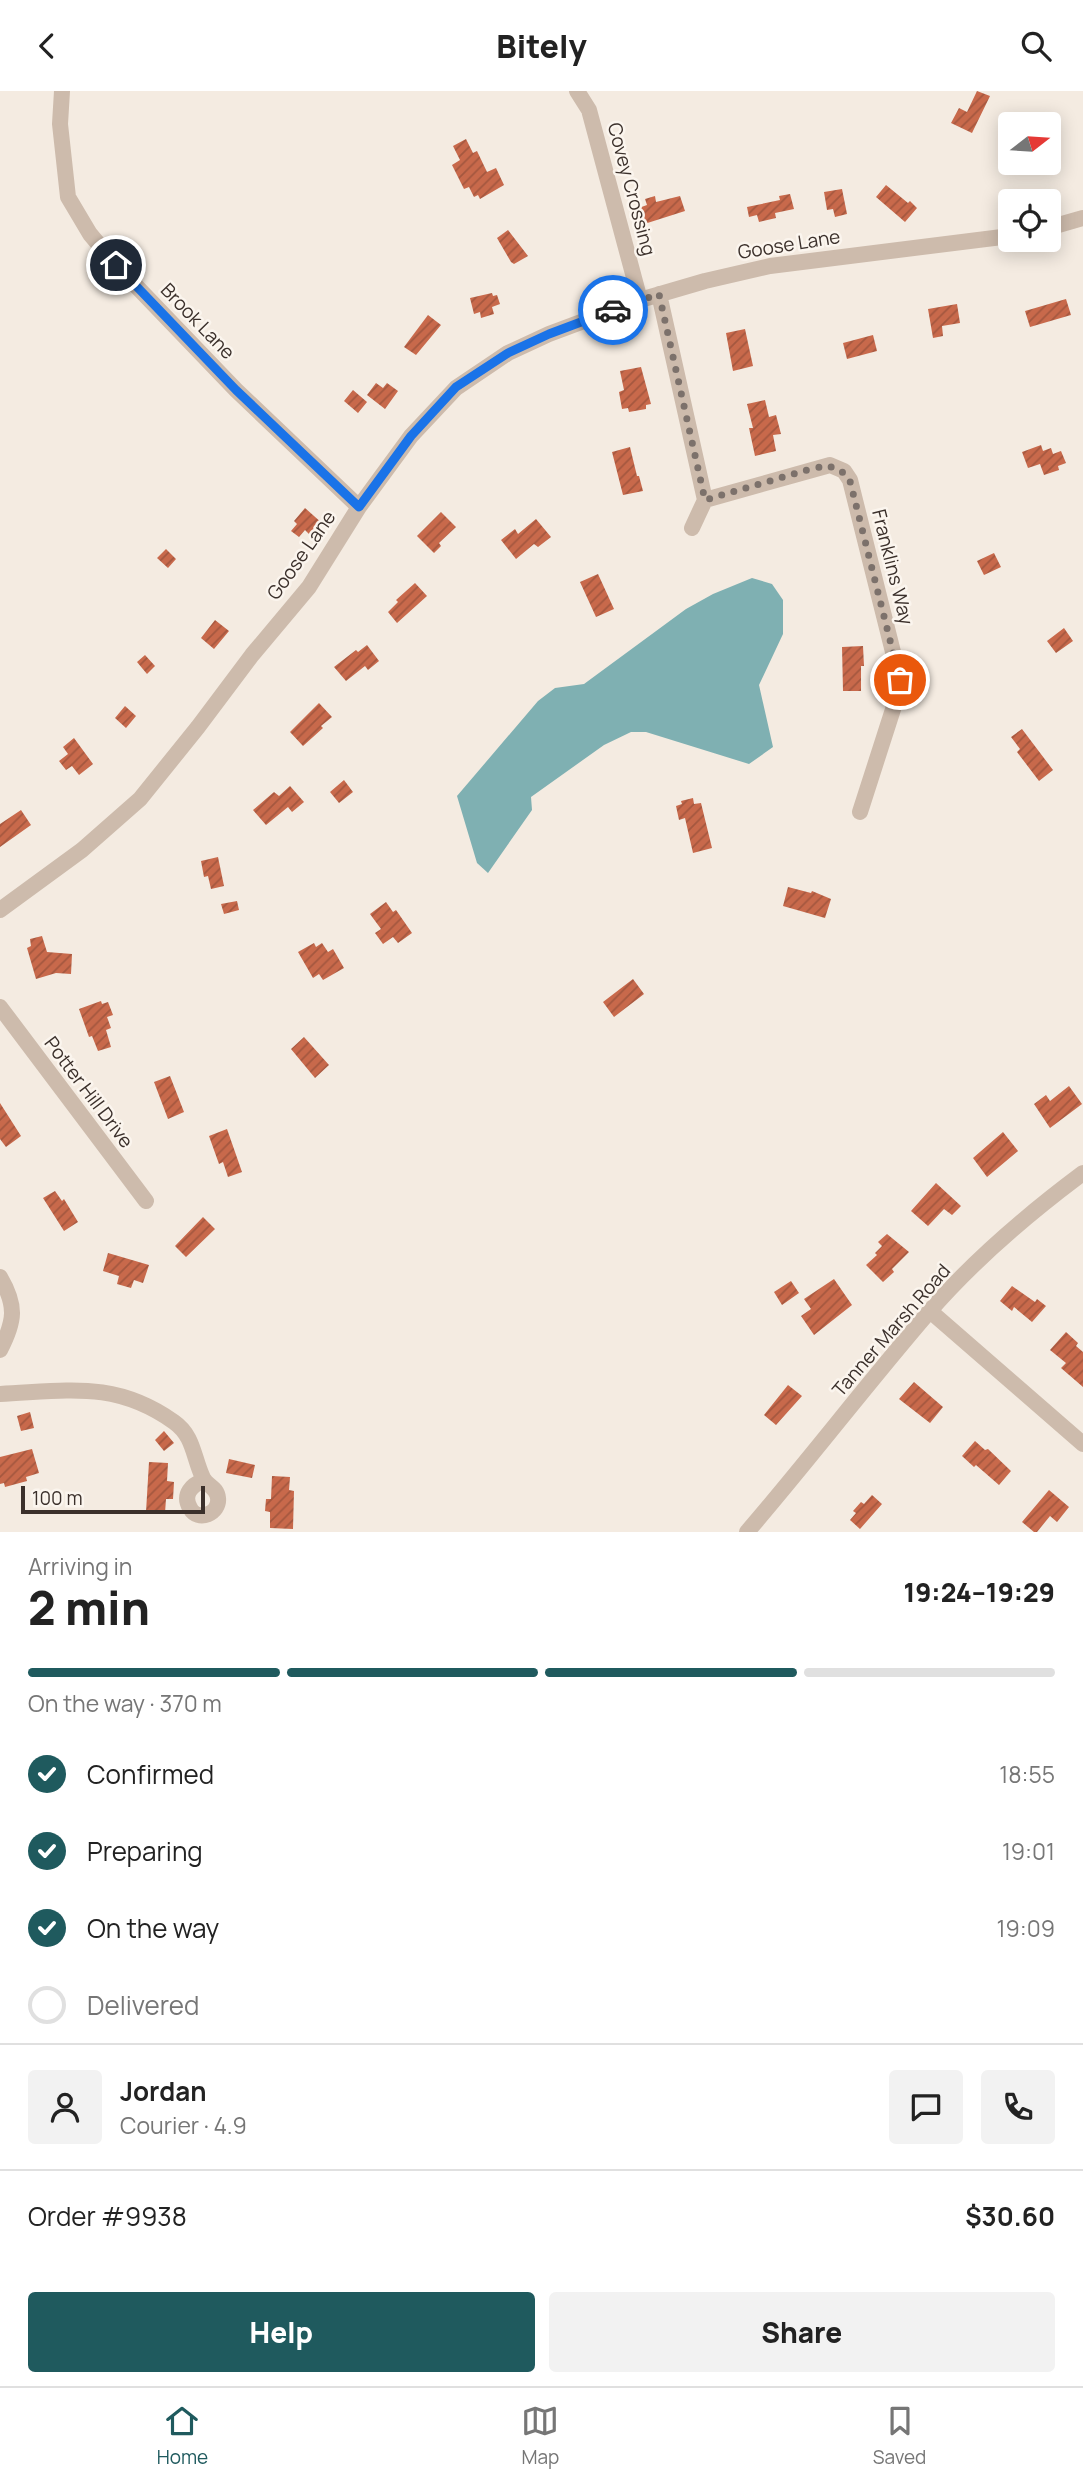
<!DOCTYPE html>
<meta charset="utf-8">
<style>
:root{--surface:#fff;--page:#f2f2f2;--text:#222;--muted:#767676;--line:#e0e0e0;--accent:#1f5a5e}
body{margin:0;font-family:Manrope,sans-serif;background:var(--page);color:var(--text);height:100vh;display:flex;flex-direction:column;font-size:26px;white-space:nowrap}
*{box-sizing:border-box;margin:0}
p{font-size:23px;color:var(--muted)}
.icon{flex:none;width:38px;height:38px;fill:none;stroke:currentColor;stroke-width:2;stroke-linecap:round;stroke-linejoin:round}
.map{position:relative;height:1441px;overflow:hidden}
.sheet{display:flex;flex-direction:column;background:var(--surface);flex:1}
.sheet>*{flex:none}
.needle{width:46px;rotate:73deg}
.controls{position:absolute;left:998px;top:21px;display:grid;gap:14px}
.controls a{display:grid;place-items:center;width:63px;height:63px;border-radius:7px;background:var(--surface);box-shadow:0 4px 18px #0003;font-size:35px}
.scale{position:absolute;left:21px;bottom:18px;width:184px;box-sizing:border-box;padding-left:7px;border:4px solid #3b302b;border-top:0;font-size:19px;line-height:24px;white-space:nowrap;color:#3b302b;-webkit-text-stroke:5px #fbf5ee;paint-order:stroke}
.pin{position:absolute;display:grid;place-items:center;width:60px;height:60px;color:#fff;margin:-30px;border:4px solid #fff;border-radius:50%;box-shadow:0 2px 7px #0007}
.courier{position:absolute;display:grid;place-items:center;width:70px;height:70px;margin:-35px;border:5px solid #1a73e8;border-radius:50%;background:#fff;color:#222;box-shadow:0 2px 9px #0007}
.summary em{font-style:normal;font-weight:800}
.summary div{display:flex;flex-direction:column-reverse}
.summary{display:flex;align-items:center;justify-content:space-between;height:119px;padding:0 28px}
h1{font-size:46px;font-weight:800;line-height:52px}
.bar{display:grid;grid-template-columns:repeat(4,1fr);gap:10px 7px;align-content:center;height:84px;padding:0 28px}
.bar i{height:9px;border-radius:5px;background:var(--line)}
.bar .on{background:var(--accent)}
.bar p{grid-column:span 4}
.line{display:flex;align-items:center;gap:18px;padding:0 28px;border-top:2px solid var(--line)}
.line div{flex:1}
.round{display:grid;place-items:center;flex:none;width:74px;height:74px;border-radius:7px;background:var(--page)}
ol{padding:0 28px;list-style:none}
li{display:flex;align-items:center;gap:21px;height:77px}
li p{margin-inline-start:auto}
li .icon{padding:7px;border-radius:50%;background:var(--accent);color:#fff;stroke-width:4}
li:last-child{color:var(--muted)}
li i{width:38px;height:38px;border:4px solid var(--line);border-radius:50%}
.action{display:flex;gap:14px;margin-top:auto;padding:14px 28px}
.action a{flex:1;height:80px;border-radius:7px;background:var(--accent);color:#fff;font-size:28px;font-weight:800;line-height:80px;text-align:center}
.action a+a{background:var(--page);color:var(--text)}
header{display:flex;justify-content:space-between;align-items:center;height:91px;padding:0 28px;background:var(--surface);font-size:32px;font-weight:800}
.tabs{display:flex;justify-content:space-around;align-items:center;height:98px;border-top:2px solid var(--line);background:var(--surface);font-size:19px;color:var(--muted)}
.tabs a{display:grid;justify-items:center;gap:4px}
.tabs .on{color:var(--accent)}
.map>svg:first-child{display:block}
.water{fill:#7fb0b2}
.building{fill:url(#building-hatch)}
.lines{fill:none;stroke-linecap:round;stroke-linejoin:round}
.minor{stroke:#cdbbac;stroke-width:16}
.done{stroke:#7c716b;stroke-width:7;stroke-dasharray:0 12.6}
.route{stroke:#1a73e8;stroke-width:9}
.labels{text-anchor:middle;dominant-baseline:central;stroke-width:5;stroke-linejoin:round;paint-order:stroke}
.street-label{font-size:19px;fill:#3b302b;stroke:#fbf5ee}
</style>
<header><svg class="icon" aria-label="back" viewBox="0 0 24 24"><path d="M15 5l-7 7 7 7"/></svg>Bitely<svg class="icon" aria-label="search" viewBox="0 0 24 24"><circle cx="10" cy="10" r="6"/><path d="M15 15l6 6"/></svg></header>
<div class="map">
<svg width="1083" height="1441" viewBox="0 0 1083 1441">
<defs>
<pattern id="building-hatch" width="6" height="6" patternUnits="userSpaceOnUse" patternTransform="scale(1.75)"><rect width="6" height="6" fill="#c8694b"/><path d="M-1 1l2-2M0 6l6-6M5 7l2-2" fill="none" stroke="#a4573f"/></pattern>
</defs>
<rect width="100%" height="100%" fill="#f4ebe1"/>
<path class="water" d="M752 487 772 493 783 509V543L759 594 773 656 749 673 646 641H631L604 654 531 706 532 719 488 782 477 772 457 705 538 610 555 597 584 593 686 518 713 503Z"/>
<path class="building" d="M977 0 990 5 972 42 951 32 959 17 967 21Z
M466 48 473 62 477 60 487 81 496 77 504 94 480 108 478 104 474 106 469 96 464 98 452 74 460 69 453 55Z
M886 94 908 112 910 110 917 117 905 131 876 106Z
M842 98 847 123 835 126 833 118 827 119 824 101Z
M790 103 794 118 775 122 776 127 759 131 757 124 749 126 747 116 780 109 779 105Z
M655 105 656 111 680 105 685 120 638 135 633 119 647 114 645 108Z
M508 139 528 165 514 173 511 171 497 147Z
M492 202 493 205 497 204 500 213 492 216 494 223 481 227 480 221 474 223 470 207Z
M1066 208 1071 224 1030 236 1025 220Z
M957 213 960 232 942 235 943 245 933 247 928 218Z
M428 224 441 234 416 264 404 256Z
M745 238 753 275 733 280 726 242Z
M873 244 877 260 847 268 843 252Z
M641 276 651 313 646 314V318L629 321 628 317 622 318 619 301 624 299 620 280Z
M376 292 383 297 387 292 398 300 385 318 367 304Z
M353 299 367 311 358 322 344 310Z
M765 309 769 326 776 324 781 343 773 344 776 360 755 365 749 337H753L747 313Z
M1041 354 1043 360 1051 357 1053 363 1061 360 1066 372 1058 375 1059 379 1044 384 1040 373 1028 377 1022 361Z
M630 356 637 385H639L643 400 623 404 612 361Z
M305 417 323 433 311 445 305 439 299 446 291 440 297 433 294 430Z
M441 421 456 436 439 452 441 455 434 462 417 445Z
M536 428 551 446 538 456 534 453 516 468 501 449 515 438 518 443Z
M166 458 176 468 168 477 157 467Z
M994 462 1001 476 984 484 977 470Z
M598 483 614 518 596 526 580 491Z
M415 492 427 505 397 532 388 521 398 511 396 509Z
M215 529 229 540 214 558 201 547Z
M1064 537 1073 550 1056 562 1047 550Z
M367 554 379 570 368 579 365 575 346 590 334 576 356 559 358 561Z
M863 555 864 575H861V600H843L842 556Z
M145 564 155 575 147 583 137 571Z
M319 612 332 626 321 635 323 637 303 655 290 641Z
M125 615 136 625 126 637 115 627Z
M1022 638 1053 679 1039 690 1017 661 1020 658 1011 646Z
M74 647 93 673 79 684 72 675 66 679 59 670 68 663 63 656Z
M344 689 353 701 339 712 330 701Z
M290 695 304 711 292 721 288 716 266 734 253 719 274 701 279 705Z
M693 707 694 713 701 712 712 757 693 762 685 727 679 729 676 715 682 713 681 710Z
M21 719 31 734 0 756V733Z
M218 766 224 795 211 798 208 785 204 786 201 770Z
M788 796 811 802 812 800 831 808 825 827 783 815Z
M237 810 239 819 224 823 221 813Z
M386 811 393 821 396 819 412 842 398 852 393 846 383 853 375 842 381 838 370 823Z
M42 845 47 861 72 863 71 883 56 882 36 888 27 857 31 855 30 848Z
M314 852 316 856 322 852 328 861 333 858 344 877 323 889 319 883 313 887 298 861Z
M633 888 644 903 614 926 603 911Z
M101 910 102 913 108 911 113 924 107 926 111 937 106 939 111 956 98 960 92 945 89 946 79 918Z
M304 946 329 974 315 987 291 958Z
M170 985 184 1021 168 1028 154 991Z
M1069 995 1082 1013 1050 1037 1034 1013 1046 1004 1050 1010Z
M0 1012 21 1045 6 1056 0 1048Z
M227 1038 242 1081 228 1086 223 1071 219 1073 209 1045Z
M1003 1041 1018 1060 987 1086 973 1067Z
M936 1092 961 1115 952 1124 944 1118 928 1135 911 1120Z
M55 1100 62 1110 64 1108 78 1131 64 1140 43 1107Z
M203 1126 215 1138 186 1166 175 1155Z
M887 1143 909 1161 892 1178 894 1181 883 1191 866 1174 877 1164 875 1162 882 1155 878 1151Z
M108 1162 149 1174 143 1192 134 1189 131 1197 117 1193 119 1185 103 1180Z
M834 1188 852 1214 814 1244 801 1225 811 1218 804 1208Z
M791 1190 799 1202 782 1214 774 1201Z
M1012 1195 1035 1211 1037 1208 1046 1215 1032 1231 1014 1216 1012 1220 1000 1210Z
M1066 1241 1078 1252 1076 1255 1083 1261V1296L1061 1277 1066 1272 1050 1259Z
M914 1291 943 1316 930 1332 899 1308Z
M788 1294 802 1305 776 1334 764 1324Z
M30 1321 34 1337 21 1340 17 1325Z
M164 1340 174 1352 164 1360 155 1349Z
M975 1350 985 1359 988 1358 1011 1380 999 1394 976 1374 974 1376 962 1365Z
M32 1358 39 1382 26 1386 27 1390 5 1396 4 1392 0 1393V1366Z
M229 1368 255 1374 252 1387 226 1382Z
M149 1371 168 1372 167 1390 174 1391 173 1408H166L165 1422 146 1421Z
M272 1385 290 1386 289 1399 294 1400 293 1438 270 1437V1421L265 1420 266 1408H271Z
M1049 1399 1069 1416 1057 1431 1050 1425 1037 1441H1034L1022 1431Z
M872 1404 882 1413 860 1438 850 1429 856 1422 853 1420 861 1411 864 1413Z"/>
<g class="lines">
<path class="minor" d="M62 0 60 33 68 106 90 143 116 174 236 299 359 416
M577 0 589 19 640 209
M1048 137 1083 127
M659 203 705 409 830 374 844 380 850 389 900 589 896 609 860 721
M692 437 705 409
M0 819 82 759 140 708 198 636 252 564 309 496 359 416 411 345 456 297 508 262 549 243 640 209 705 190 770 175 1010 145
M0 916 146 1110
M0 1186C17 1215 15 1230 0 1259
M930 1220 1083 1353
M0 1303C67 1300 115 1289 174 1331 194 1345 193 1366 203 1387 207 1395 217 1396 218 1407 220 1422 198 1432 190 1417 182 1403 192 1394 204 1389
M747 1441C809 1369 866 1294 928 1222 973 1170 1028 1123 1083 1082"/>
</g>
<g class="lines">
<path class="done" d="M613 219 659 203 705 409 814 377C831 374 840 375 850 390L900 589"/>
<path class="route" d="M116 174 236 299 359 416 411 345 456 296 508 262 549 243 613 219"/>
</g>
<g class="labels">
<g class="street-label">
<text transform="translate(632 98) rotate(75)">Covey Crossing</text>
<text transform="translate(789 153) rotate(-9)">Goose Lane</text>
<text transform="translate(198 230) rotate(46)">Brook Lane</text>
<text transform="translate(301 464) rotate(-55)">Goose Lane</text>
<text transform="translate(893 476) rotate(76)">Franklins Way</text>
<text transform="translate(89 1001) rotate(53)">Potter Hill Drive</text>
<text transform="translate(891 1239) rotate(-49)">Tanner Marsh Road</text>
</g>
</g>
</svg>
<div class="controls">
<a><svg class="needle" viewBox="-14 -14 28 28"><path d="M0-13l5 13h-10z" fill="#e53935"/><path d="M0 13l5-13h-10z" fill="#767676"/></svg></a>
<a><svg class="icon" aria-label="locate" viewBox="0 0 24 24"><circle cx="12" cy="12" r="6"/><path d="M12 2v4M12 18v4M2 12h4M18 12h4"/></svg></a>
</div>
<div class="scale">100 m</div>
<div class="pin" style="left:900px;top:589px;background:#ea580c"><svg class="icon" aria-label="bag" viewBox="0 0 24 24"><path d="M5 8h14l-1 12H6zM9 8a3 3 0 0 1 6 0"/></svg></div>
<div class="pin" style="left:116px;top:174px;background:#1f2937"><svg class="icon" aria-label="home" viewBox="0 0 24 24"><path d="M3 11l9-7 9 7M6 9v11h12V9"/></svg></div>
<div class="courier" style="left:613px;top:219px"><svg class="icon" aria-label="car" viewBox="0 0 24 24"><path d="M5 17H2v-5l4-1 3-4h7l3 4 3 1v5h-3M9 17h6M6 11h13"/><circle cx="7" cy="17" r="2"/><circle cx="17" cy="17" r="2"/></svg></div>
</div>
<section class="sheet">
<div class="summary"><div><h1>2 min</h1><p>Arriving in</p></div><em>19:24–19:29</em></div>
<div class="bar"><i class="on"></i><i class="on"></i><i class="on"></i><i></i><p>On the way · 370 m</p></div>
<ol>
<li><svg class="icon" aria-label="check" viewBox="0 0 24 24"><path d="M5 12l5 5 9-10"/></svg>Confirmed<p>18:55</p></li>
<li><svg class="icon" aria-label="check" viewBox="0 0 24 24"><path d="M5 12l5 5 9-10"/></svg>Preparing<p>19:01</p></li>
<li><svg class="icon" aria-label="check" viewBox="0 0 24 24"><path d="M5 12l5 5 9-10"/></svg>On the way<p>19:09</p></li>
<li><i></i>Delivered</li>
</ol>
<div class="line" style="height:126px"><a class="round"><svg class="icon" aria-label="person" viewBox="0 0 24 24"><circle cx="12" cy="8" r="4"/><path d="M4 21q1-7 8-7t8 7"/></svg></a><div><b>Jordan</b><p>Courier · 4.9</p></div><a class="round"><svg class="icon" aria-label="chat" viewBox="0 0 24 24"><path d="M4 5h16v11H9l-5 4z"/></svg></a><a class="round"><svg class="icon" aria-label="phone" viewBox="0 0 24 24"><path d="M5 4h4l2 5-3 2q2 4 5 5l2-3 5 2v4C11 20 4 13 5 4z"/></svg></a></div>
<div class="line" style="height:91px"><div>Order #9938</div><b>$30.60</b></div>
<div class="action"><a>Help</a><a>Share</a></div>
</section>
<nav class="tabs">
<a class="on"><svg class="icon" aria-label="home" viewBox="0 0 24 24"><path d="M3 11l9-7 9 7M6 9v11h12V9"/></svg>Home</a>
<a><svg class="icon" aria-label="map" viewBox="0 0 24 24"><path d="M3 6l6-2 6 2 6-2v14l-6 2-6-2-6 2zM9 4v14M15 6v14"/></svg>Map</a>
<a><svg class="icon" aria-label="saved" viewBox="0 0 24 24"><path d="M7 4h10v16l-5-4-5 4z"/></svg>Saved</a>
</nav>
